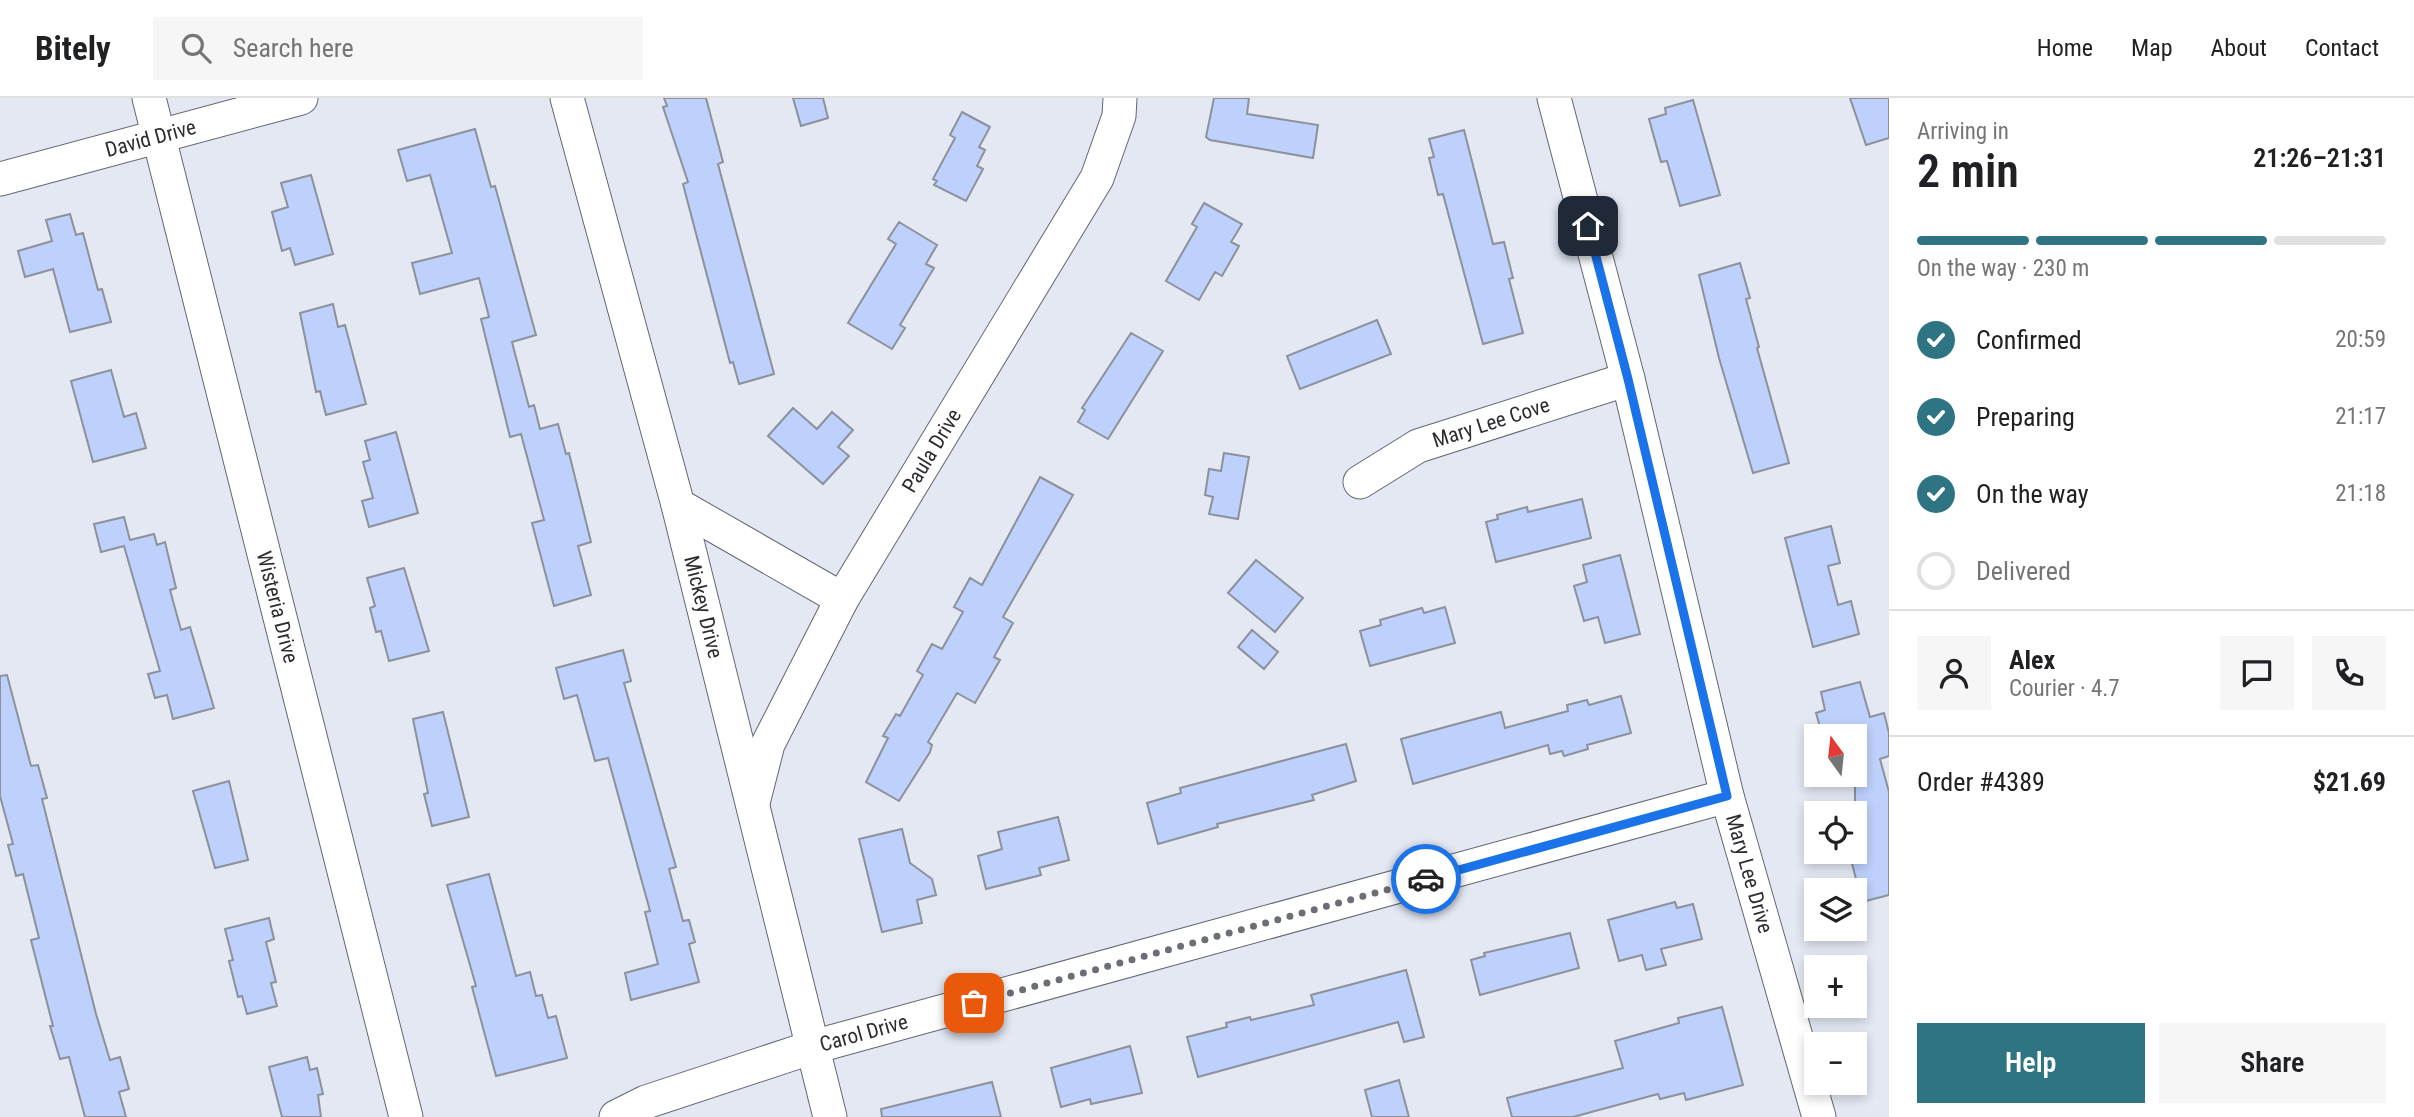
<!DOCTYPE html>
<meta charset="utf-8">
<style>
:root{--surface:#fff;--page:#f6f6f6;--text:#202124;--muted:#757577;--line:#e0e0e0;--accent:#2f7483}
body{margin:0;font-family:"Roboto Condensed",sans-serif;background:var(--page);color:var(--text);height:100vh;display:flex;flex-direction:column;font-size:26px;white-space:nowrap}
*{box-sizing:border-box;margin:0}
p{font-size:23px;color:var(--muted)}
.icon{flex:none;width:38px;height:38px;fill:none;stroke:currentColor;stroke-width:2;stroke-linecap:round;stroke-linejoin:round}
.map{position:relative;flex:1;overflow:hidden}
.panel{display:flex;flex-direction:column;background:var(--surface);width:525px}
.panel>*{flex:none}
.needle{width:46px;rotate:345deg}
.buttons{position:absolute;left:1804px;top:626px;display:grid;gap:14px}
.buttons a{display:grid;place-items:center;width:63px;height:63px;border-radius:0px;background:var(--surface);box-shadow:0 4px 10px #0003;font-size:35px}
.pin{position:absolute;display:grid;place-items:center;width:60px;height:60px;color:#fff;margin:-30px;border-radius:14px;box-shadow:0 4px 10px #0006}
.courier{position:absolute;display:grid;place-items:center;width:70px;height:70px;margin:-35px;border:5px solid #1a73e8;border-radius:50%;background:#fff;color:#222;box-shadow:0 2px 9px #0007}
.headline em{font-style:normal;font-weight:600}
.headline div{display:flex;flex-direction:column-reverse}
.headline{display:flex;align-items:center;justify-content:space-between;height:119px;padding:0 28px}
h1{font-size:46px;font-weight:600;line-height:52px}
.bar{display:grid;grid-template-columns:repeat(4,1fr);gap:10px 7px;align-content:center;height:84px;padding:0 28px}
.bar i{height:9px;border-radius:5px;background:var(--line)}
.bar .current{background:var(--accent)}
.bar p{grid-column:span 4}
.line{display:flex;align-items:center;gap:18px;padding:0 28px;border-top:2px solid var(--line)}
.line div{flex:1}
.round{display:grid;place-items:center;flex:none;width:74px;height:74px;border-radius:0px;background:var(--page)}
ol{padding:0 28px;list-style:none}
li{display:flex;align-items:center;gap:21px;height:77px}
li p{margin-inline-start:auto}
li .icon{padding:7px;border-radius:50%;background:var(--accent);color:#fff;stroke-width:4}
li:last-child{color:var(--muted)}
li i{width:38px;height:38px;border:4px solid var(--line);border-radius:50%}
.button{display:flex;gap:14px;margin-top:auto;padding:14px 28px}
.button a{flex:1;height:80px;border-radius:0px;background:var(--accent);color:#fff;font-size:28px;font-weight:600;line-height:80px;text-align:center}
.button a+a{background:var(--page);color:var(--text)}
header{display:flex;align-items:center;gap:42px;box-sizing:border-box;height:98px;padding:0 35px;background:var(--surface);border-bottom:2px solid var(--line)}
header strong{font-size:33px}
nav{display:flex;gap:38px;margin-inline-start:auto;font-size:24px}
.search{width:490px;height:63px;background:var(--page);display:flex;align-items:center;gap:18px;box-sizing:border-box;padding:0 24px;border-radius:0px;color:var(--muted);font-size:26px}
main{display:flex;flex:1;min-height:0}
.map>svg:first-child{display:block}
.building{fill:#bdd1fc;stroke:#8c919b;stroke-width:2}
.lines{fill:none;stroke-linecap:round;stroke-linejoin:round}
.minor-casing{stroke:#626770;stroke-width:35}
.minor{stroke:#fff;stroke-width:33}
.done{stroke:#6b6e75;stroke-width:7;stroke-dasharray:0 12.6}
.route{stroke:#1a73e8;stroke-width:9}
.labels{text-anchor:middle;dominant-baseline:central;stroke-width:5;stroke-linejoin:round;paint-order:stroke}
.street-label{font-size:21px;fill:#2b2d31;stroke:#f2f6ff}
</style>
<header>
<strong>Bitely</strong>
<div class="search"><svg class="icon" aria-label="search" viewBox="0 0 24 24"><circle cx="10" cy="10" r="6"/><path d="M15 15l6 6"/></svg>Search here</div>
<nav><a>Home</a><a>Map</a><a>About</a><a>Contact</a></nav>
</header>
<main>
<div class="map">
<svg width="1889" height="1019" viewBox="0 0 1889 1019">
<rect width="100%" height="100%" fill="#e3e8f3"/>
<path class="building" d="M664 0H706L723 64 718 66 774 276 739 286 733 264 730 265 683 86 688 84 663 9 667 8Z
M793 0H823L828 20 801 28Z
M1214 0H1249L1247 16 1318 27 1313 60 1210 42 1206 39Z
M1850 0H1889V40L1866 47Z
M1693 2 1720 97 1680 108 1667 63 1661 64 1649 21 1666 16 1665 10Z
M962 14 990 29 979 49 985 52 977 68 983 71 966 103 934 87 937 83 933 81 955 40 950 37Z
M475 31 491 89 495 88 536 237 512 244 529 309 534 307 540 331 558 326 566 356 569 355 591 444 578 448 591 497 554 508 532 425 544 422 521 336 510 339 481 221 489 219 479 180 420 196 412 165 452 155 430 77 407 83 398 52Z
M1464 32 1493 146 1504 144 1513 180 1509 181 1523 235 1483 246 1443 96 1438 97 1429 60 1434 59 1429 41Z
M311 77 333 156 295 167 290 150 282 153 272 114 288 109 281 85Z
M1204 105 1242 126 1231 144 1239 148 1222 178 1215 174 1199 202 1166 183 1197 129 1192 126Z
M70 116 76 137 83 135 98 192 102 191 111 224 70 234 53 171 25 179 18 153 52 143 46 122Z
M899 124 937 147 926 166 934 170 900 227 905 230 892 251 848 225 896 146 888 141Z
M1740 165 1750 200 1746 201 1759 249 1757 250 1789 365 1753 375 1719 260 1699 177Z
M333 206 338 229 345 227 366 306 326 317 320 293 316 294 300 215Z
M1377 222 1391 256 1300 291 1287 258Z
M1131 235 1163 253 1108 341 1078 324 1085 312 1082 310Z
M111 272 124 319 136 315 146 350 93 364 71 283Z
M793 310 817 331 832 314 853 332 838 349 849 358 823 386 768 338Z
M396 334 418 415 369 429 362 403 373 400 363 364 370 362 365 343Z
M1224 355 1249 359 1238 421 1209 416 1213 399 1205 397 1209 371 1221 373Z
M1040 379 1073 397 1003 519 1013 525 994 559 1000 562 975 605 957 595 928 644 932 647 930 654 899 703 866 684 888 640 883 638 896 616 900 618 923 577 917 573 932 546 942 551 963 514 954 509 970 480 982 487Z
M1582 401 1591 440 1496 464 1486 424 1498 421 1497 417 1527 409 1528 414Z
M124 419 130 442 154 436 157 447 165 444 176 490 170 492 181 532 190 529 214 610 173 621 167 597 155 600 148 576 160 573 124 448 101 454 94 426Z
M1831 428 1840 465 1828 468 1838 507 1851 503 1859 536 1813 549 1785 440Z
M1620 457 1640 536 1605 545 1598 519 1584 523 1574 488 1587 484 1583 467Z
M1256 462 1303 500 1275 534 1228 495Z
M404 470 429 553 389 563 381 533 376 534 370 510 375 508 367 480Z
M1445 509 1455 545 1370 568 1360 533 1381 527 1380 522 1422 510 1424 515Z
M1252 532 1278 554 1264 571 1238 549Z
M623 552 631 583 624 585 676 769 669 771 683 823 689 822 695 844 689 846 699 884 631 902 625 875 658 866 645 814 650 813 608 660 595 663 577 597 564 601 556 570Z
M7 577 31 668 38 667 47 700 42 701 96 916 110 962 120 959 129 991 119 994 126 1019H85L69 959 60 961 50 928H53L31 842 39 840 23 776 16 778 8 747 13 746 0 698V578Z
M1860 584 1870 619 1884 615 1889 635V658L1880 661 1889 694V797L1862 804 1849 754H1855V682L1847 684 1845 677H1855V639H1823L1816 615 1825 612 1821 594Z
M1621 598 1631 635 1587 647 1588 651 1564 658 1562 653 1550 656 1548 647 1413 686 1401 641 1501 614 1505 630 1568 613 1567 607 1587 602 1589 607Z
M443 614 469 719 432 728 424 696 428 695 413 621Z
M1346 646 1356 683 1312 697 1314 702 1217 726 1218 729 1158 746 1147 705 1181 695 1180 690Z
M229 683 248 762 215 770 193 693Z
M1058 719 1069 762 1039 770 1041 777 986 791 978 758 1002 751 998 734Z
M902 731 910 765 932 781 936 797 917 802 922 825 882 834 859 741Z
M489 776 516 878 530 874 536 898 542 897 548 920 556 918 567 960 496 978 472 889 476 888 447 787Z
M1675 804 1677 810 1693 806 1702 841 1661 851 1666 867 1646 872 1642 857 1619 863 1608 822Z
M269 820 274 841 266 844 276 884 271 885 277 908 247 916 242 898 238 899 229 863 233 862 225 831Z
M1570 835 1579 870 1480 897 1471 862 1485 858 1484 855Z
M1406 872 1424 939 1404 944 1398 924 1198 979 1187 939 1227 929 1226 925 1250 919 1251 922 1314 907 1311 897Z
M1722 909 1743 987 1686 1002 1684 995 1660 1001 1658 996 1573 1019H1512L1507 1000 1623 970 1615 943 1679 925 1678 920Z
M1130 948 1142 995 1091 1006 1090 1001 1061 1009 1051 970Z
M307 959 310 972 317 970 323 996 318 997 321 1019H282L269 969Z
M1399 982 1409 1019H1372L1365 992Z
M992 984 1001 1019H882L881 1011Z"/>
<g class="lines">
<defs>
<g id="minor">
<path id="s1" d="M149 0 406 1019"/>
<path id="s2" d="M567 0 678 407 830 1019"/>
<path id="s3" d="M1554 0 1628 281 1727 698 1819 1019"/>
<path id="s4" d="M0 81 301 0"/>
<path id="s5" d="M1360 384 1418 348 1628 281"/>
<path d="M678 407 842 501"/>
<path id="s6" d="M753 705 768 646 842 501 1097 80 1119 18 1120 0"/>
<path id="s7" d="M616 1019 646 1004 813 949 1727 698"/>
</g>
</defs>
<use href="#minor" class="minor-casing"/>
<use href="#minor" class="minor"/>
</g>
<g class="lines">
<path class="done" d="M974 905 1426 781"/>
<path class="route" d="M1426 781 1727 698 1628 281 1588 128"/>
</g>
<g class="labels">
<g class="street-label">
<text stroke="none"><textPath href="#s4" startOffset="156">David Drive</textPath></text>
<text stroke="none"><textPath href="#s5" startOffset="145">Mary Lee Cove</textPath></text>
<text stroke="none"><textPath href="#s6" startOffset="397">Paula Drive</textPath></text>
<text stroke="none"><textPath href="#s2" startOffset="527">Mickey Drive</textPath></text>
<text stroke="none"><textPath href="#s1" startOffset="525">Wisteria Drive</textPath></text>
<text stroke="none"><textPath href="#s3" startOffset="800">Mary Lee Drive</textPath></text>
<text stroke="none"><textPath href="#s7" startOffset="262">Carol Drive</textPath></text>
</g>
</g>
</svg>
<div class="buttons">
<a><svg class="needle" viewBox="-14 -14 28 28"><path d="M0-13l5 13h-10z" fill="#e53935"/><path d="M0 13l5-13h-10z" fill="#757577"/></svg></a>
<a><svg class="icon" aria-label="locate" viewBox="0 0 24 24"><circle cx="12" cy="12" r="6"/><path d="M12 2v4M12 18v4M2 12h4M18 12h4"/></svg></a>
<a><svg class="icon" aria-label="layers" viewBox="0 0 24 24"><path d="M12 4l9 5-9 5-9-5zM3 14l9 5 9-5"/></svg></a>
<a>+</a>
<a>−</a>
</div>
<div class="pin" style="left:974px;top:905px;background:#ea580c"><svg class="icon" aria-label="bag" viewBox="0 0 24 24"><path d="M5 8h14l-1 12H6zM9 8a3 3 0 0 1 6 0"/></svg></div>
<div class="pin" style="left:1588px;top:128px;background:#1f2937"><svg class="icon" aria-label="home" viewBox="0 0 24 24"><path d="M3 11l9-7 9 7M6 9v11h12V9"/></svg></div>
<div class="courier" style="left:1426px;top:781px"><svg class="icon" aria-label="car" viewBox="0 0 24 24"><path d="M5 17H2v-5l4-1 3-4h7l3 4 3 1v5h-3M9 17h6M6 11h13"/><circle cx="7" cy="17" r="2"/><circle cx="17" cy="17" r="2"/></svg></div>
</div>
<section class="panel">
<div class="headline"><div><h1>2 min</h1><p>Arriving in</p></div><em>21:26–21:31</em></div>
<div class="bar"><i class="current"></i><i class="current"></i><i class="current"></i><i></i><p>On the way · 230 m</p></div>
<ol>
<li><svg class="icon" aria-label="check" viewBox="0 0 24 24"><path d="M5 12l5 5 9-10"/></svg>Confirmed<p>20:59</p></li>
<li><svg class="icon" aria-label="check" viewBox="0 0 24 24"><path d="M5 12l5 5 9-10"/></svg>Preparing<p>21:17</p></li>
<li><svg class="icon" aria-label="check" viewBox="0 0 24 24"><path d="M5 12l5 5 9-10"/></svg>On the way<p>21:18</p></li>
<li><i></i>Delivered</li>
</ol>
<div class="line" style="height:126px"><a class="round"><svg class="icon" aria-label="person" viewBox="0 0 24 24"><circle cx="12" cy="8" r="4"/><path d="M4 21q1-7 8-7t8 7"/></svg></a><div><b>Alex</b><p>Courier · 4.7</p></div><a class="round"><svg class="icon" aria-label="chat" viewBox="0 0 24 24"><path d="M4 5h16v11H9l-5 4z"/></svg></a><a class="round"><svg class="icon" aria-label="phone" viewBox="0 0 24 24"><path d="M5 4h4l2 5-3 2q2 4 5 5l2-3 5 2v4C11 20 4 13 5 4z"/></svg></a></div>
<div class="line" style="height:91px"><div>Order #4389</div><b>$21.69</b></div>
<div class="button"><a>Help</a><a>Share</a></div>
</section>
</main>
